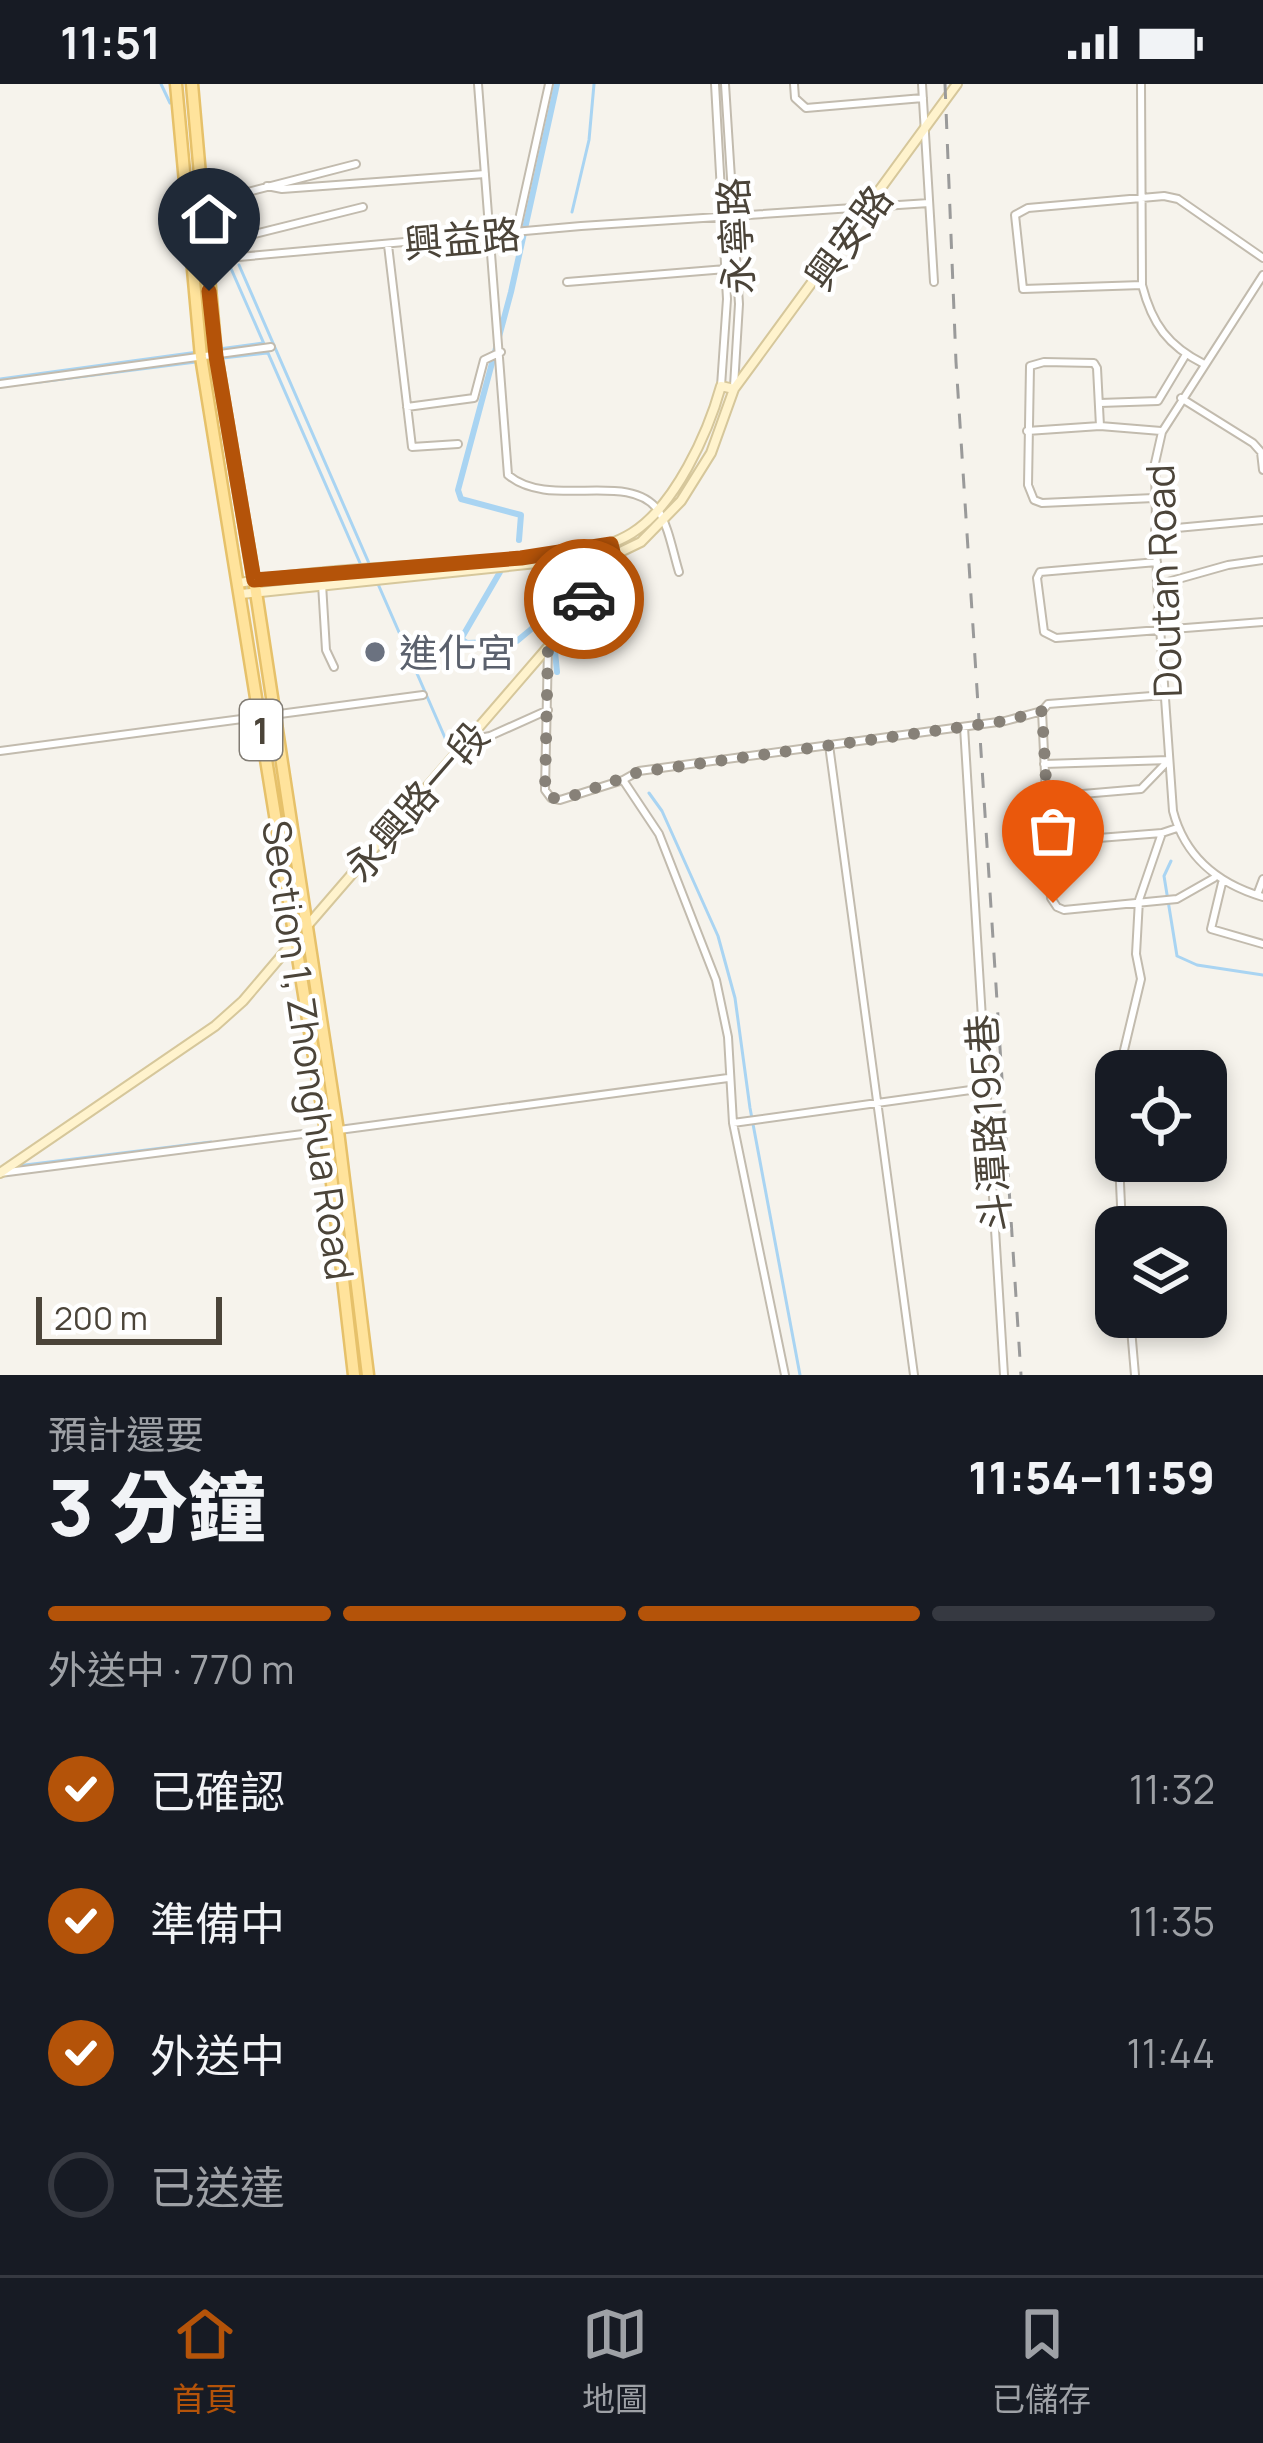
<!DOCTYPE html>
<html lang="zh-TW">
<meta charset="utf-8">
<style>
:root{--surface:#171b24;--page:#242831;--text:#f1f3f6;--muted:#9ea1a6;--line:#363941;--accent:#b45309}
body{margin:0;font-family:Manrope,"Noto Sans TC",sans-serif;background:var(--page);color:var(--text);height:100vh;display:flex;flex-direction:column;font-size:45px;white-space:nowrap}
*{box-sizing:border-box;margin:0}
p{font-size:39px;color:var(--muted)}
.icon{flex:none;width:66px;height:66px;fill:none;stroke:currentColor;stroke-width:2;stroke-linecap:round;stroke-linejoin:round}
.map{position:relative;height:1291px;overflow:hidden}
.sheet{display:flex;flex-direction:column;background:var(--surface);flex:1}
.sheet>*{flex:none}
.controls{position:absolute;left:1095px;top:966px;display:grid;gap:24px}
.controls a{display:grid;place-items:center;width:132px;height:132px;border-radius:24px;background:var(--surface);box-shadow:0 6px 18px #0003;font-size:60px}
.scale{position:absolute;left:36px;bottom:30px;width:186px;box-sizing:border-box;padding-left:12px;border:6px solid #4b4439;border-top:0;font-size:33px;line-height:42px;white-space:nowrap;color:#4b4439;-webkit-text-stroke:9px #fff;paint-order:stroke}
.pin{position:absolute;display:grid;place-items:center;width:102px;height:102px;color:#fff;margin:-123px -51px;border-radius:50% 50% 50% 0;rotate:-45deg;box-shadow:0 0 12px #0007}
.pin .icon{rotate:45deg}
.courier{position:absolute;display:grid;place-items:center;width:120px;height:120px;margin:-60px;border:9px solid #b45309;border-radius:50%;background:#fff;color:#222;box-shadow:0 3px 15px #0007}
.overview em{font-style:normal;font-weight:800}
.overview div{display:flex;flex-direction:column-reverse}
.overview{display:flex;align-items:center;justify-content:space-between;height:204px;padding:0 48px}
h1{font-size:78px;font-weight:800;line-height:90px}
.bar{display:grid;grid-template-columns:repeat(4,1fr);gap:18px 12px;align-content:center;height:144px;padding:0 48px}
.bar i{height:15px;border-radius:9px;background:var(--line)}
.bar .on{background:var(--accent)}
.bar p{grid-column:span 4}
ol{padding:0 48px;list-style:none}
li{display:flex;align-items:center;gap:36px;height:132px}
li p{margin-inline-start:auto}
li .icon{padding:12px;border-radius:50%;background:var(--accent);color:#fff;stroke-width:4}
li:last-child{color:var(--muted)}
li i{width:66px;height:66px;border:6px solid var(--line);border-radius:50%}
.status{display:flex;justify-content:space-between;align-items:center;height:84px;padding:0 60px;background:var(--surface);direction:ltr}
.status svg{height:33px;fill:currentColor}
.menu{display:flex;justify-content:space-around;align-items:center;height:168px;border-top:3px solid var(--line);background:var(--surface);font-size:33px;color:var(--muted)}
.menu a{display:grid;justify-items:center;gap:6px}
.menu .on{color:var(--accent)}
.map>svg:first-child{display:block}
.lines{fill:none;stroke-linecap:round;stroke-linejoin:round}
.stream{stroke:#a9d4f2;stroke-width:3}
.canal{stroke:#a9d4f2;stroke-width:6}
.street-casing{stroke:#c2bbae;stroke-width:10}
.secondary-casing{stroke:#d6c79b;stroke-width:12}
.primary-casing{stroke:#e6c16a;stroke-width:15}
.street{stroke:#fff;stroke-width:6}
.secondary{stroke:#fff3cd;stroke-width:8}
.primary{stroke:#ffe39c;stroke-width:10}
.rail{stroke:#9a9a9a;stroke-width:3;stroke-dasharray:15 15;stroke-linecap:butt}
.done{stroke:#878178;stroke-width:12;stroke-dasharray:0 21.6}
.route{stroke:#b45309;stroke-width:15}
.worship-dot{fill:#6b7280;stroke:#fff;stroke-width:4.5}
.labels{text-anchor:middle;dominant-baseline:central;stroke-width:9;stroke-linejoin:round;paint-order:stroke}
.shield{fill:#fff;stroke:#817c74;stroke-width:3}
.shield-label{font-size:36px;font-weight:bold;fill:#4b4439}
.street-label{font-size:39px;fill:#4b4439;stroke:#fff}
.worship-label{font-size:39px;fill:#5b616d;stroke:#fff;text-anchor:start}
</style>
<div class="status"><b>11:51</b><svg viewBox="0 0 49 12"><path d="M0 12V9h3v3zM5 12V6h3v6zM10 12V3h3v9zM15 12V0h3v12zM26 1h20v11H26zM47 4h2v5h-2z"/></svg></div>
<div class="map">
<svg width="1263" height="1291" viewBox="0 0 1263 1291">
<rect width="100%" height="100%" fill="#f6f3ec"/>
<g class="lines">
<path class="stream" d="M161 0 170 19
M572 128 589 56 594 0
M229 180 360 479
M239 181 446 656
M219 265 263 259
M223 274 267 269
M0 295 198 268
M39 298 196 278
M649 709 662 727 718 852 735 914 750 1024 800 1291
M1171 777 1164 792 1177 872 1197 881 1263 891
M17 1082 211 1058"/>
<path class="canal" d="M519 456 521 431 461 415 458 406 511 208 557 0
M500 488 461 555 467 559 517 557 547 532 553 541
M554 557 557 588"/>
<defs>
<path id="street" d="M478 0 508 391C550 426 628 386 658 426 669 443 673 469 679 488
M715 0 727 215 721 302
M725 0 739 220 734 302
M794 0 795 14 806 24 923 14
M922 0 934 198
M1141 0 1142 201C1152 240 1168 262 1204 280
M267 102 282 105 485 90
M205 119 356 80
M516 149 549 0
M222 158 363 123
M388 161 412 363 458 360
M194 177 581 142 929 119
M1263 191 1162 348 1155 379 1157 501 1173 727C1185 773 1219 800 1263 813
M567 198 726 185
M1142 201 1023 205 1015 131 1028 124 1164 112 1178 115 1263 174
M0 300 271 263
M1181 314 1253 359 1261 368 1263 386
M1100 319 1158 317 1185 272
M407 323 474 314 484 276 501 268
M1100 342 1097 284 1094 279 1044 278 1030 282 1028 401 1034 416 1042 419 1154 414
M1027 347 1100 342 1161 347
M1155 446 1263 436
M1157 478 1040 488 1037 494 1044 548 1056 554 1263 538
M322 500 326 566 334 583
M1157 501 1228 481 1263 476
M548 563 545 706 551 714 560 716 623 696 659 750 716 896 728 953 733 1039 785 1291
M1042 627 1051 814 1057 823 1064 826 1177 815 1214 794
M964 643 1004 1291
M470 656 490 652 548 626
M829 661 914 1291
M0 667 423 611
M1044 680 1169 676
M623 696 639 687 1005 637 1042 627 1048 620 1165 611
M1071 711 1141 705 1169 676
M1048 758 1162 749
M1222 799 1211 845 1263 860
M1257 811 1263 795
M1119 987 1141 895 1136 870 1139 816 1162 749 1177 744
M733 1039 985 1004
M339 1046 728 994
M1119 1077 1122 1143
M0 1089 326 1047
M1130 1233 1135 1291"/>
<path id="secondary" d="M239 499C320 485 405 483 487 477 533 473 592 474 632 449 675 422 708 349 721 302L734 305
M241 510 614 471
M308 841 548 563 614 471 641 458 681 417 711 369 734 305 957 0
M0 1089 215 942 243 917 294 857"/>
<path id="primary" d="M176 0 201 273 326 1047 354 1291
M192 0 216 272 256 508 338 1047 368 1291"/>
</defs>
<use href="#street" class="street-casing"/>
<use href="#secondary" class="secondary-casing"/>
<use href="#primary" class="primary-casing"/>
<use href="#street" class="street"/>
<use href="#secondary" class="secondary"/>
<use href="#primary" class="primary"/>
<path class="rail" d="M945 0 956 278 1021 1291"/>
</g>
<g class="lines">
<path class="done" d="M584 515 548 563 545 706 551 714H567L639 688 1005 637 1042 627 1053 819"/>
<path class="route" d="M209 207 216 272 254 496 521 474 611 460 614 472 584 515"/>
</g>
<circle class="worship-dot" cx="375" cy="568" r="12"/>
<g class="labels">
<rect class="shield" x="240" y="616" width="42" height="60" rx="9"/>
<g class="shield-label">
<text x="261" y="646">1</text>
</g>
<g class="street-label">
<text transform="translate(735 152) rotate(-93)">永寧路</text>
<text transform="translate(848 153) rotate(-54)">興安路</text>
<text transform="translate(462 154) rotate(-5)">興益路</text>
<text transform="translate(1163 497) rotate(-92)">Doutan Road</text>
<text transform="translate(416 717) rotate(-49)">永興路一段</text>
<text transform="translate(309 966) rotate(82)">Section 1, Zhonghua Road</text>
<text transform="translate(988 1039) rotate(-94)">斗潭路195巷</text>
</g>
<g class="worship-label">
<text x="399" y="568">進化宮</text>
</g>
</g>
</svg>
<div class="controls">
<a><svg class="icon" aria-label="locate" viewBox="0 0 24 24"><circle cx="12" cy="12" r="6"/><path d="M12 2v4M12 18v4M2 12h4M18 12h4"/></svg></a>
<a><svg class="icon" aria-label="layers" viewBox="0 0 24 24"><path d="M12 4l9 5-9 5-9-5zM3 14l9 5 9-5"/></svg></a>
</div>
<div class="scale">200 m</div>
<div class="pin" style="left:1053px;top:819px;background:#ea580c"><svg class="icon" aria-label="bag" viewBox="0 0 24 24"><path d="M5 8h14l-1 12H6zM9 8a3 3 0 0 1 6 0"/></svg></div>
<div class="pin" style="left:209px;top:207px;background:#1f2937"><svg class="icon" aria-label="home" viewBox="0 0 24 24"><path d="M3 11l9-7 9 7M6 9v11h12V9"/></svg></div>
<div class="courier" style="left:584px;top:515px"><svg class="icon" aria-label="car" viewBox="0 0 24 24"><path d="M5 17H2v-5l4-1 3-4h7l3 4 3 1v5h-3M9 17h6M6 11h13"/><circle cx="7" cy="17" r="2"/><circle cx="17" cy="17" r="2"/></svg></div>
</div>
<section class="sheet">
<div class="overview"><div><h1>3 分鐘</h1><p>預計還要</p></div><em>11:54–11:59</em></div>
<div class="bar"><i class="on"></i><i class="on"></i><i class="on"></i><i></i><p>外送中 · 770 m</p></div>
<ol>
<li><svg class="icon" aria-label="check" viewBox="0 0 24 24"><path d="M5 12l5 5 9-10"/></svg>已確認<p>11:32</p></li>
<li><svg class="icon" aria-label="check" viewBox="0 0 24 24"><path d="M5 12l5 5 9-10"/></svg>準備中<p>11:35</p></li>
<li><svg class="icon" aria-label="check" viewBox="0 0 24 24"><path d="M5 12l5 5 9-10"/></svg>外送中<p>11:44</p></li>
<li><i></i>已送達</li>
</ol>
</section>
<nav class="menu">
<a class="on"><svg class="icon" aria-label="home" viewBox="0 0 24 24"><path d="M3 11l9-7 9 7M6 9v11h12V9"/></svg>首頁</a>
<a><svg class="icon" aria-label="map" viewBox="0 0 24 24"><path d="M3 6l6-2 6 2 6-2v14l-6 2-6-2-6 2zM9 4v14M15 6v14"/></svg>地圖</a>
<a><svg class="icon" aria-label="saved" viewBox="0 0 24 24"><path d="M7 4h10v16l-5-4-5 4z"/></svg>已儲存</a>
</nav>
